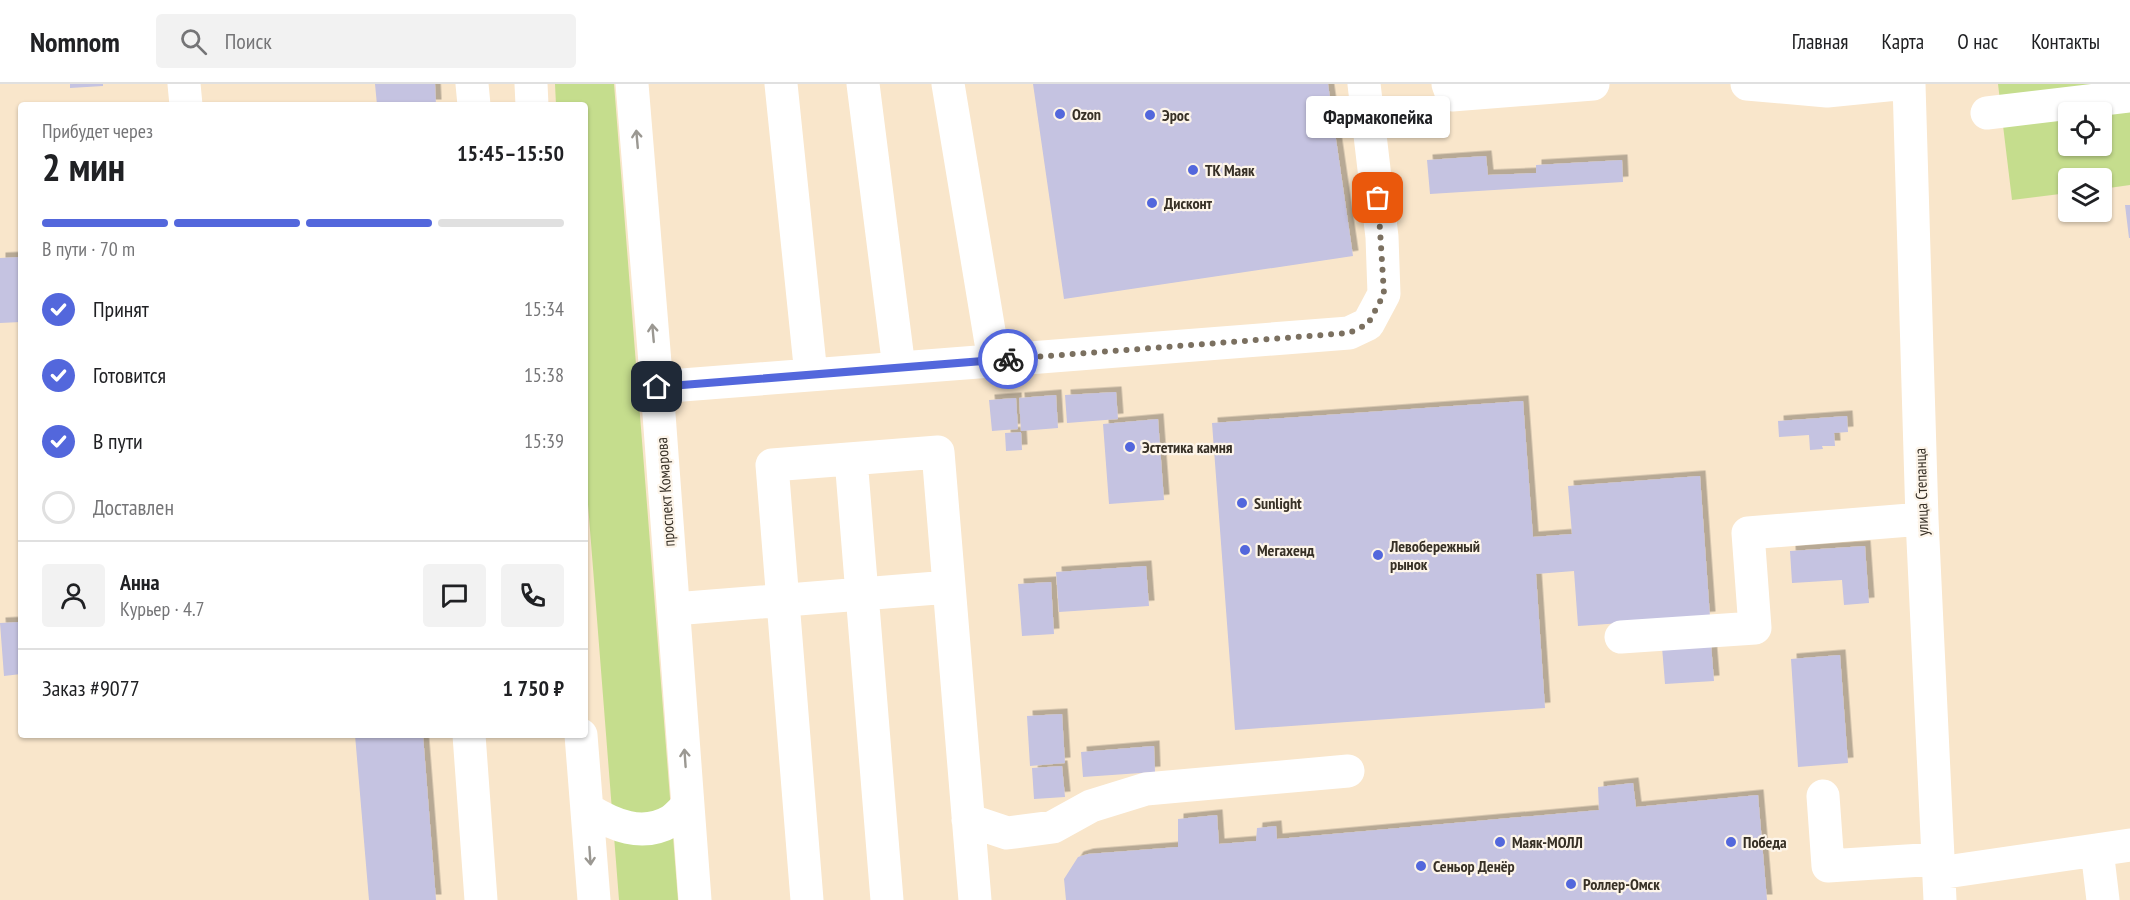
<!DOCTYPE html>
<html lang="ru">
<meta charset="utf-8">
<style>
:root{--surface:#fff;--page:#f2f2f2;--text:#202124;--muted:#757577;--line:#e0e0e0;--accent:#5367dc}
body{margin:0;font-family:"PT Sans Narrow",sans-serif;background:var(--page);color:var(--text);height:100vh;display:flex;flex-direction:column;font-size:22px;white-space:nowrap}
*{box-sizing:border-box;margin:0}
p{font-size:20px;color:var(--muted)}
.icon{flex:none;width:33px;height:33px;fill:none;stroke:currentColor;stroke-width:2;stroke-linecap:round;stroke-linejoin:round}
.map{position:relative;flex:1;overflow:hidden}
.sheet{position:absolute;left:18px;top:18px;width:570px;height:636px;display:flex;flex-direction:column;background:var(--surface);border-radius:6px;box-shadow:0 2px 4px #0004}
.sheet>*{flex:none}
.buttons{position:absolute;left:2058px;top:18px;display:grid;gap:12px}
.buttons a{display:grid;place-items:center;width:54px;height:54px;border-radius:6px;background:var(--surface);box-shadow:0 2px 4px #0004;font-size:30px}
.pin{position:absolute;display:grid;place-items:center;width:51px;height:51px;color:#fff;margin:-26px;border-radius:12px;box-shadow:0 3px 9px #0006}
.courier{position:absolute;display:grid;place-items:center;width:60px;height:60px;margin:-30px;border:4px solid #5367dc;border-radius:50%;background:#fff;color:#222;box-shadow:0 2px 8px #0007}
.bubble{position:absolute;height:42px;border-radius:6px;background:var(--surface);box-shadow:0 2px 4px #0004;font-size:20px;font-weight:600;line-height:42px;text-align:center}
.overview em{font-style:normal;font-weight:600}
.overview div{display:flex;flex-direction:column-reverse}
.overview{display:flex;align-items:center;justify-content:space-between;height:102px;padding:0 24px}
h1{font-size:39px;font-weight:600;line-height:45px}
.bar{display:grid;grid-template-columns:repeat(4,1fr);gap:9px 6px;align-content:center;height:72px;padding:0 24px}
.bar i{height:8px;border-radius:4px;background:var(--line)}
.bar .selected{background:var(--accent)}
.bar p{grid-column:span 4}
.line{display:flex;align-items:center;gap:15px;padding:0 24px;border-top:2px solid var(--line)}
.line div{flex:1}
.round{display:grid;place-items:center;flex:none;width:63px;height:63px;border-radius:6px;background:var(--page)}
ol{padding:0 24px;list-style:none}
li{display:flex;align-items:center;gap:18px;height:66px}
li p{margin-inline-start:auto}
li .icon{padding:6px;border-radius:50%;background:var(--accent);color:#fff;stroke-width:4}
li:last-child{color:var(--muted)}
li i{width:33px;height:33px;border:3px solid var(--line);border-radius:50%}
header{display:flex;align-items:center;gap:36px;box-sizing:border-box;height:84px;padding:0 30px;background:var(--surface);border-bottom:2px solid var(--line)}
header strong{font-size:28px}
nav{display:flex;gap:33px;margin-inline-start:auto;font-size:21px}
.search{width:420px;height:54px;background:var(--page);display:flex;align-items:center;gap:15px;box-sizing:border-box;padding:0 21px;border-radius:6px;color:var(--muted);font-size:22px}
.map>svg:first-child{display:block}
.green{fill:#c5dd8d;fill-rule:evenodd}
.building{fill:#c5c3e1;filter:url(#shadow)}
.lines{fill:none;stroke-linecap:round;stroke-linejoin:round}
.minor{stroke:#fff;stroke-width:33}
.major{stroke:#fff;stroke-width:33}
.oneway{stroke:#9b9892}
.done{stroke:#7b7060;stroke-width:6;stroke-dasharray:0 10.8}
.route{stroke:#5367dc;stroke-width:8}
.poi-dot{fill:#5367dc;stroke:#fdf5ea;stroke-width:2}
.labels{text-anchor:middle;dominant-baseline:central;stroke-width:4.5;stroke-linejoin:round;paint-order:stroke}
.poi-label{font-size:16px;font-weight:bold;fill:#373026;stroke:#fdf5ea;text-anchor:start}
.street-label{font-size:16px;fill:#373026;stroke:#fdf5ea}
</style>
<header>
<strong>Nomnom</strong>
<div class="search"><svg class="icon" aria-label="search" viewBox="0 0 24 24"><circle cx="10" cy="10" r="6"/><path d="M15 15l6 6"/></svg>Поиск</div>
<nav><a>Главная</a><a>Карта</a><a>О нас</a><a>Контакты</a></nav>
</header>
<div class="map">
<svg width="2130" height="816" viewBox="0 0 2130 816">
<defs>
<filter id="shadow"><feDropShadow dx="5.5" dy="-5.5" stdDeviation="0" flood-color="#0004"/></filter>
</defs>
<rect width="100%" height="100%" fill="#f9e6cb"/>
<path class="green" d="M555 0H614L678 816H619L585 382V21H556Z
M1998 0H2130V101L2102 105V94H2068V109L2012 116ZM2068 28H2102V62H2068Z"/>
<path class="building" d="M70 0H103V2L70 4Z
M375 0H435L436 21H377Z
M1033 0H1328L1353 172 1064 215Z
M1486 72 1488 91 1536 89V81L1622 76 1623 98 1430 110 1427 76Z
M2125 121H2130V154H2129Z
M21 173V238L0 239V174Z
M1116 308 1118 335 1067 339 1065 311Z
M1056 311 1058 344 1021 347 1019 314Z
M1016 314 1018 345 992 347 989 316Z
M1523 317 1533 453 1572 450 1568 402 1700 392 1710 533 1578 542 1574 487 1536 490 1545 624 1235 646 1212 339Z
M1847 332 1848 348 1834 349 1835 362H1822L1823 365 1810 366 1809 351 1779 353 1778 337Z
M1158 335 1164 416 1109 420 1103 340Z
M1021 348 1022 366 1006 367 1005 349Z
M1865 462 1869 519 1844 521 1842 496 1792 499 1790 467Z
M1146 482 1149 522 1059 528 1056 488Z
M1051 498 1054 550 1022 552 1018 500Z
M21 538V590L4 592 0 539Z
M1711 560 1714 597 1665 600 1662 563Z
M1840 571 1848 679 1798 683 1791 575Z
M1062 630 1065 679 1030 682 1027 632Z
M355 651H423L436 816H369Z
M1154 662 1155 688 1083 693 1081 668Z
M1062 682 1065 713 1034 715 1032 684Z
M1633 699 1636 723 1758 711 1767 816H1066L1064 795 1078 773 1088 770 1178 763V735L1217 731 1219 760 1256 757 1257 744 1276 742 1277 755 1599 726 1598 703Z"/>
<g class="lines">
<path class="minor" d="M184 0 186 21
M472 0 474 21
M781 0 811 291
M863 0 899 284
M948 0 994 277
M1448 0 1452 11 1593 0
M1747 0 1827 7 1897 0
M1909 0 1922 435 1940 816
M1987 29 2130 12
M657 303 1349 249 1368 240 1384 210 1382 153 1364 0
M851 375 887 816
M674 525 949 503
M1621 553 1755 544 1748 449 1922 435
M469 651 481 816
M1823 712 1828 782 1938 775
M968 736 1007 749 1053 743 1091 722 1146 705 1348 687
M2097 766 2103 816
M1939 789 2130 761
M807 816 772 381 938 368 975 816"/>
<path class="major" d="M531 0 532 21
M632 0 657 303 695 816
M581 651 594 816
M587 725C613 741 642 754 671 737 677 733 683 726 688 721"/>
</g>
<defs><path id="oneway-shaft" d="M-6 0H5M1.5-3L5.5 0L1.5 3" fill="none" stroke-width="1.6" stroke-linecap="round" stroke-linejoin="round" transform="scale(1.5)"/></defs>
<g class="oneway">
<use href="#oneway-shaft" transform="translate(637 55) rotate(-95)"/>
<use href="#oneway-shaft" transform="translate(653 249) rotate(-95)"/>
<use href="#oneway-shaft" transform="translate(685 674) rotate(-94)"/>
<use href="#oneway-shaft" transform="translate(590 772) rotate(86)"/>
</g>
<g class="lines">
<path class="done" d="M1008 275 1349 249 1368 240 1384 210 1378 114"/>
<path class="route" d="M657 303 1008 275"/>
</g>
<g class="poi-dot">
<circle cx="1060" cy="30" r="6"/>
<circle cx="1150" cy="31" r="6"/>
<circle cx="1193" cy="86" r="6"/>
<circle cx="1152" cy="119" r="6"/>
<circle cx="1130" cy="363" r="6"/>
<circle cx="1242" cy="419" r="6"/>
<circle cx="1245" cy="466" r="6"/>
<circle cx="1378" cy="471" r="6"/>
<circle cx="1500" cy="758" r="6"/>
<circle cx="1731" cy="758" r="6"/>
<circle cx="1421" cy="782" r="6"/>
<circle cx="1571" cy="800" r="6"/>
</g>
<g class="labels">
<g class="poi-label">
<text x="1072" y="30">Ozon</text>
<text x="1162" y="31">Эрос</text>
<text x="1205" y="86">ТК Маяк</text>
<text x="1164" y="119">Дисконт</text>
<text x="1142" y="363">Эстетика камня</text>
<text x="1254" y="419">Sunlight</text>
<text x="1390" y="462">Левобережный<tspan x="1390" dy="18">рынок</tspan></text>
<text x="1257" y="466">Мегахенд</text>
<text x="1512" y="758">Маяк-МОЛЛ</text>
<text x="1743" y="758">Победа</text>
<text x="1433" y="782">Сеньор Денёр</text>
<text x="1583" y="800">Роллер-Омск</text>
</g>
<g class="street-label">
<text transform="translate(665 408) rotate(-94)">проспект Комарова</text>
<text transform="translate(1921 408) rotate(-92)">улица Степанца</text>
</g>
</g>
</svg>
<div class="buttons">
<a><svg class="icon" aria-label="locate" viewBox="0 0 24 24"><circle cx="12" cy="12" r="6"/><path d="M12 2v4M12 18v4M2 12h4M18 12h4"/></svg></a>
<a><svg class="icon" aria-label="layers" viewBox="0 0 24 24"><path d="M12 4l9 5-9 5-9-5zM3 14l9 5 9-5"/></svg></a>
</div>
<div class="pin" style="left:1378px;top:114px;background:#ea580c"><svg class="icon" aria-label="bag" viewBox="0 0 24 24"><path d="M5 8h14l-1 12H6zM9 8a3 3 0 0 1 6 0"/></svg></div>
<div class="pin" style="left:657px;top:303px;background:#1f2937"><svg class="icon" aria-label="home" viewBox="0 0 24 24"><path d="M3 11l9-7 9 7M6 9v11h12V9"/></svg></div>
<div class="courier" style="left:1008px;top:275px"><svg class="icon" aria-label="bike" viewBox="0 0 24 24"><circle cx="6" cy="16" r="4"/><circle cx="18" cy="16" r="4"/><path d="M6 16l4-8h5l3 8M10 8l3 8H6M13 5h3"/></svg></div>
<div class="bubble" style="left:1306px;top:12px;width:144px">Фармакопейка</div>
<section class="sheet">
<div class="overview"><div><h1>2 мин</h1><p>Прибудет через</p></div><em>15:45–15:50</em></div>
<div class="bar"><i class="selected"></i><i class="selected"></i><i class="selected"></i><i></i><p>В пути · 70 m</p></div>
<ol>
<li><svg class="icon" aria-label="check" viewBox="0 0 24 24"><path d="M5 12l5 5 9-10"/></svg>Принят<p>15:34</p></li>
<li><svg class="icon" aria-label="check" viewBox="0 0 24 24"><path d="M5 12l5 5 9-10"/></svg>Готовится<p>15:38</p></li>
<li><svg class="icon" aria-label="check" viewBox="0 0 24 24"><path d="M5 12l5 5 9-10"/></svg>В пути<p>15:39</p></li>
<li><i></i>Доставлен</li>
</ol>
<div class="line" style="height:108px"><a class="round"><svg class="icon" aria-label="person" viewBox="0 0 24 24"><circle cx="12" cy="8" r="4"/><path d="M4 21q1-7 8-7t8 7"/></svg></a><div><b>Анна</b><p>Курьер · 4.7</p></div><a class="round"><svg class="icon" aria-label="chat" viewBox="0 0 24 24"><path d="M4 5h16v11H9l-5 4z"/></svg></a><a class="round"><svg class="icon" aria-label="phone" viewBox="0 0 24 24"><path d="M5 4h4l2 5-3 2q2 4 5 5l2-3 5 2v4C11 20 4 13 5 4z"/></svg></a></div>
<div class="line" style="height:78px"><div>Заказ #9077</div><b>1 750 ₽</b></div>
</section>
</div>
